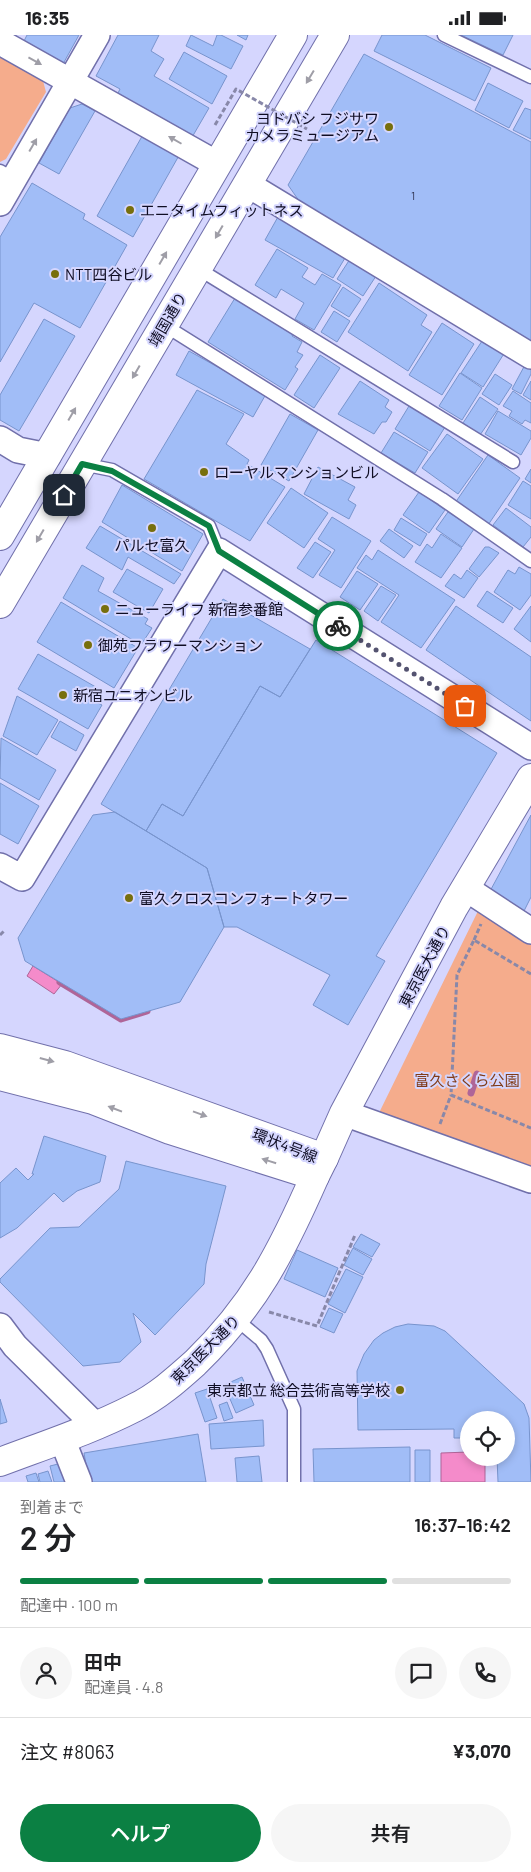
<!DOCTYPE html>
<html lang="ja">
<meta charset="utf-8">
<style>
:root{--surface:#fff;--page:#f6f6f6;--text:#202124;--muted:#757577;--line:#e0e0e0;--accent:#0b8043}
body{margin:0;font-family:Barlow,"Noto Sans JP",sans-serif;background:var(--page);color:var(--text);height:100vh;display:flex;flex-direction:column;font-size:19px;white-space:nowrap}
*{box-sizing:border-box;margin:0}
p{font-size:16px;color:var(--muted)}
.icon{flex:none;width:28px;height:28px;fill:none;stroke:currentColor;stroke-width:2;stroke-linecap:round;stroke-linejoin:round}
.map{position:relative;height:1447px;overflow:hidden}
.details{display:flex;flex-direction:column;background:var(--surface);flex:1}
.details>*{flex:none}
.buttons{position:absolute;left:460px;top:1376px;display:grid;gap:10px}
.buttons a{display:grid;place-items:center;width:55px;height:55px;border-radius:50%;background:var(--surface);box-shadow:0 2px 8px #0003;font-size:25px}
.pin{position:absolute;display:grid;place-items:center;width:42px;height:42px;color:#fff;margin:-21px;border-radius:10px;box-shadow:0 2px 8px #0006}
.courier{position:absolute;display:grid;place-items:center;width:50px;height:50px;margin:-25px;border:4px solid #0b8043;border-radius:50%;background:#fff;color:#222;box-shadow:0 1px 6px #0007}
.head em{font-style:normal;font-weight:600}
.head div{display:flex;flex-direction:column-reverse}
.head{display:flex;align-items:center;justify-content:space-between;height:85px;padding:0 20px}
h1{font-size:32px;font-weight:600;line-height:38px}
.bar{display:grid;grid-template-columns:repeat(4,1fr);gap:8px 5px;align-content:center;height:60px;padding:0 20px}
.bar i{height:6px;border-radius:4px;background:var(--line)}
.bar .on{background:var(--accent)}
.bar p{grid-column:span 4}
.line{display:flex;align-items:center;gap:12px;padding:0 20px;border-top:1px solid var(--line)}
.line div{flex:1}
.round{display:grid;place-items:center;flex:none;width:52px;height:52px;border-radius:26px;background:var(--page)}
.action{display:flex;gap:10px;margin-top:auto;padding:10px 20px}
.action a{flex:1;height:58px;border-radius:30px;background:var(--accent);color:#fff;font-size:20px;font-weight:600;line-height:58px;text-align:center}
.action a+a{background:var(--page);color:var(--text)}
.status{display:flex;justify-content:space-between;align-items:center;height:35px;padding:0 25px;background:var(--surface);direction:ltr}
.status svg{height:14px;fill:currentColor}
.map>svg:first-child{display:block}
.green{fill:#f5ac8c}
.water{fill:#f48bca;stroke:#af6598}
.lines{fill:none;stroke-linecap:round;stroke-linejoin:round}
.stream{stroke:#af6598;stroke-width:7}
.building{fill:#a1bdf7;stroke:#7894cd}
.service-casing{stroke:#7170ab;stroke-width:15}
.minor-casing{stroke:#7170ab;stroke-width:28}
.tertiary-casing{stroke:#7170ab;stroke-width:30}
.primary-casing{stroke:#7170ab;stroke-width:30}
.path{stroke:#8888a9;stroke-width:3;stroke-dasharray:5 2.5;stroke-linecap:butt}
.service{stroke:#fff;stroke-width:12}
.minor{stroke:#fff;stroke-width:25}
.tertiary{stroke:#fff;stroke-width:28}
.primary{stroke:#fff;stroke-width:28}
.path-bridge{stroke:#8888a9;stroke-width:3;stroke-dasharray:5 2.5;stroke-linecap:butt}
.oneway{fill:#9f9ea7}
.done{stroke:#545370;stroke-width:5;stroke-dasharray:0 9}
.route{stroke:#0b8043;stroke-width:6}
.poi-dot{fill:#776f0d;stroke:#d5d6fe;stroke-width:2}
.labels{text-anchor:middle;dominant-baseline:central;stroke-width:4;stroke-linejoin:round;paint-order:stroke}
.number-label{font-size:12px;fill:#343958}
.poi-label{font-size:15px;fill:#0f0d23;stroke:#d5d6fe;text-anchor:start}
.street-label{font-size:15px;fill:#0f0d23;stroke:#d5d6fe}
.park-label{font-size:15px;fill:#813c1a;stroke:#d5d6fe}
</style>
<div class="status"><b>16:35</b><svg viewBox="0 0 49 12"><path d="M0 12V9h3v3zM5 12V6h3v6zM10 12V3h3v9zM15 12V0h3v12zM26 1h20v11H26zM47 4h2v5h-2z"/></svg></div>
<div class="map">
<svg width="531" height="1447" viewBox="0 0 531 1447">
<rect width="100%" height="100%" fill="#d5d6fe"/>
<path class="green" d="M0 17 42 42 46 57 6 124 0 127Z
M479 874 531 909V1137L377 1082Z"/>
<path class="water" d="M33 931 62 949 54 959 27 941Z
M469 1417V1422L485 1423V1447H441V1418Z"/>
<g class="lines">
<path class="stream" d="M60 947 121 984 147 976
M471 1058 477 1039"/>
</g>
<path class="building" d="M27 0H79L63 29 24 6Z
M118 0H159L151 16 164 24 154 41 209 73 191 104 117 60 120 54 96 41Z
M191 0 213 11 217 0H221L243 11 231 34 186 11Z
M237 0H248L246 5Z
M382 0H425L491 33 475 66 374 16Z
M461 0H513L503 20Z
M184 17 227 41 212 69 169 44Z
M364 19 531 107V307L302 170 288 150Z
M488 48 523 66 509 93 475 75Z
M82 69 95 76 59 139 39 128 70 73Z
M525 73 531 75V104L513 95Z
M145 96 181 117 133 202 97 181Z
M32 148 85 179 83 184 127 210 80 293 34 268 0 327V202Z
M279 180 348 218 333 243 265 205Z
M277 214 308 233 302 242 315 250 322 239 341 250 314 295 295 284 304 268 281 254 276 263 255 250Z
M352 221 378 238 363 261 337 244Z
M379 248 427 280 421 290 432 297 408 336 348 297Z
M343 252 361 264 349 282 331 271Z
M235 263 293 299 292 301 302 307 297 317 303 320 295 332 298 334 285 355 208 307Z
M334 276 350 286 337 307 321 297Z
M44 284 75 301 19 396 0 385V360Z
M442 288 474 309 442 360 409 340Z
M484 303 505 317 483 352 461 338Z
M189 316 266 359 253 382 176 340Z
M320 320 340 333 314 373 294 360Z
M526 328 531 331V339L521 359 512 354Z
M460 338 482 353 462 385 439 371Z
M495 339 512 350 499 370 482 359Z
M360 346 389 365 385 372 392 377 386 387H382L374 399 338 379Z
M531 346V365L523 360Z
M197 355 244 379 226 409 249 425 247 429 285 452 250 506 144 444Z
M513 356 531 368V388L525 385 522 389 509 381 512 376 503 371Z
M480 362 498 374 480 400 463 388Z
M409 371 445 392 430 416 395 394Z
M498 376 531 396V403L521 420 485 399Z
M290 379 318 395 289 446 261 430Z
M394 397 428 417 415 438 381 418Z
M447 399 483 424 458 459 422 433Z
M488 420 520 443 488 490 455 468Z
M318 432 355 452 348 465 356 470 349 484 304 459Z
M531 434V448L525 444Z
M523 446 531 451V484L508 470Z
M122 450 203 499 182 536 102 487Z
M291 453 328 478 304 513 267 488Z
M419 457 445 475 429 498 403 480Z
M506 473 531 492V502L523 512 493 490Z
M448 477 474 494 462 512 436 494Z
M332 482 371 506 341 553 319 540 335 515 318 504Z
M401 483 427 499 420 511 394 495Z
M100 491 181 539 174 549 128 522 122 535 86 513Z
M389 494 413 511 404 523 380 506Z
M441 499 462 513 441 543 415 527 427 509 432 513Z
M315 507 331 517 313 543 297 533Z
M485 512H489L499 518 479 542 469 534Z
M378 515 455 565 421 613 381 587 399 560 357 533 366 520 372 525Z
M82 530 104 543 98 556 148 584 145 589 152 593 141 610 63 563Z
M519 532 531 539V560L520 575 494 557 508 535 515 539Z
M127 534 163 554 149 578 113 557Z
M467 535 478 543 464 563 445 551 454 539 461 544Z
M357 536 378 549 360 575 340 562Z
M381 551 396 560 378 586 364 576Z
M487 556 513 573 503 588 477 571Z
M223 564 310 614 280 662 260 651 183 781 162 769 146 796 101 769Z
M61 567 138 613 114 653 37 607Z
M456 571 531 622V686L426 615Z
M531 571V607L514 594Z
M316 605 497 718 376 921 385 926 348 990 313 970 330 940 237 892H224L207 833 146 796 162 769 183 781 260 651 280 662Z
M38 619 101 655 94 666 102 670 88 694 18 654Z
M17 661 58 685 37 720 3 701Z
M60 686 84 700 76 716 51 702Z
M1 703 56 735 39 765 0 743Z
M0 748 39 771 18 809 0 799Z
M115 777 207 833 224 892 180 967 121 984 25 926 18 903 93 780Z
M531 780V862L524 876 489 858Z
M44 1101 106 1121 100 1147 77 1156 63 1167 54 1158 17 1193 0 1203V1148L16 1133 28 1145 34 1139H32Z
M126 1126 226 1151 206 1229 204 1249 155 1300 133 1278 141 1307 120 1327 83 1331 0 1247V1244L50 1193 79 1192 119 1154Z
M361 1199 380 1209 372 1222 353 1212Z
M353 1213 372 1224 363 1240 344 1230Z
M297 1215 338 1233 325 1262 284 1244Z
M346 1234 363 1242 345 1278 328 1269Z
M329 1273 343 1279 334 1298 320 1292Z
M408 1289 434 1291 445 1296 524 1369 529 1383 531 1447H498L497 1422H506V1385H469V1403H454V1394L358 1395 357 1336 364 1319 374 1305 383 1298 395 1292Z
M242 1342 254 1370 236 1378 224 1350Z
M207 1354 217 1383 205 1387 195 1358Z
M0 1364 7 1387 0 1389Z
M227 1367 233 1383 224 1386 219 1370Z
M263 1385 264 1411 211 1414 209 1389Z
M198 1399 206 1447H89L84 1418Z
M410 1412V1447H314L313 1414Z
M415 1415H430V1447H415Z
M259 1421 262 1447H237L235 1423Z
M62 1428 67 1447H54L50 1431Z
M48 1436 52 1447H40L38 1439Z
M36 1438 39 1447H28L26 1441Z"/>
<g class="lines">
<defs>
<path id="service" d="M444 0 531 42
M0 136 14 144
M197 233 513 427
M164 290 442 464 531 526
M82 429 112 435 209 491 219 516
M237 1285 261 1305 267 1314 294 1374V1447"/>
<path id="minor" d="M0 7 217 129
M247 149 531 321
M0 168 97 0
M0 404 18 415 48 421
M0 831 22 843 219 516 531 712
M467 854 531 896
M344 1078 531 1145
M0 1291 15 1311 95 1390
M62 1404 79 1447"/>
<path id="tertiary" d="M324 1123 344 1078 454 872 531 743
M0 1427C45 1410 91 1395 134 1373 157 1362 176 1345 195 1328 255 1270 282 1216 315 1141"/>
<path id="primary" d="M0 501 293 0
M0 569 335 0
M0 1013 65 1030 324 1123 315 1141 170 1095 93 1065 0 1041"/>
</defs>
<use href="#service" class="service-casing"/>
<use href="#minor" class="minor-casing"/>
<use href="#tertiary" class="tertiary-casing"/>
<use href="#primary" class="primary-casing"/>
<path class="path" d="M0 900 5 895
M474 905 481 889
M531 939 474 905 457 940 451 1060 531 1093
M440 1089 451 1060
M269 1277 317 1291 355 1200"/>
<use href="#service" class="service"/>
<use href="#minor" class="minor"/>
<use href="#tertiary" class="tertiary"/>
<use href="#primary" class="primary"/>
<path class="path-bridge" d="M215 90 236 54 307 94"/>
</g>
<defs><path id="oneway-solid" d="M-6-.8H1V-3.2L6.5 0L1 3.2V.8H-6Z" transform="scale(1.25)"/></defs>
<g class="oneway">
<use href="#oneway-solid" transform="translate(35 26) rotate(29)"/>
<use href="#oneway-solid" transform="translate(310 42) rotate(121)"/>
<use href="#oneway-solid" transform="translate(175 105) rotate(-150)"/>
<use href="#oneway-solid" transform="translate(33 110) rotate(-60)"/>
<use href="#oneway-solid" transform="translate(219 197) rotate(120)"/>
<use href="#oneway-solid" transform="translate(163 223) rotate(-60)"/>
<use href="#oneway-solid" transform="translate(136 337) rotate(120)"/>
<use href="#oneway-solid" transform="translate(72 379) rotate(-60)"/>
<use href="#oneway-solid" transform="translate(40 501) rotate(120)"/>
<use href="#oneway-solid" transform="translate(47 1025) rotate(15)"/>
<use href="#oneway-solid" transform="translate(115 1074) rotate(-159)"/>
<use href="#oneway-solid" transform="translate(200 1079) rotate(20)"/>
<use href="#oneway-solid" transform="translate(269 1126) rotate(-163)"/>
</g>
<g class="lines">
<path class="done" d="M338 591 465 671"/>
<path class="route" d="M64 460 82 429 112 436 209 491 219 516 338 591"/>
</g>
<g class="poi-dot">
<circle cx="389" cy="92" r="5"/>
<circle cx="130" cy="175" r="5"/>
<circle cx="55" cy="239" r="5"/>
<circle cx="204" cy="437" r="5"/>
<circle cx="152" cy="493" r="5"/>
<circle cx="105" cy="574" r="5"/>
<circle cx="88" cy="610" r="5"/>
<circle cx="63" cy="660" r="5"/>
<circle cx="129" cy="863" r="5"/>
<circle cx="400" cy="1355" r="5"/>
</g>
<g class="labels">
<g class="number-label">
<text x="413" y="160">1</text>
</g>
<g class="poi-label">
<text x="379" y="83" text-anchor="end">ヨドバシ フジサワ<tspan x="379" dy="17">カメラミュージアム</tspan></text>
<text x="140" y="175">エニタイムフィットネス</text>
<text x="65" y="239">NTT四谷ビル</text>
<text x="214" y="437">ローヤルマンションビル</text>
<text x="152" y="510" text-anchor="middle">パルセ富久</text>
<text x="115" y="574">ニューライフ 新宿参番館</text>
<text x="98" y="610">御苑フラワーマンション</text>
<text x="73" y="660">新宿ユニオンビル</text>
<text x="139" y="863">富久クロスコンフォートタワー</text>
<text x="390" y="1355" text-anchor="end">東京都立 総合芸術高等学校</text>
</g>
<g class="street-label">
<text transform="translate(167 284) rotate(-60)">靖国通り</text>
<text transform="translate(424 931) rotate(-62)">東京医大通り</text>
<text transform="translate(285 1110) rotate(21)">環状4号線</text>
<text transform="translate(205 1314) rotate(-45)">東京医大通り</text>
</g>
<g class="park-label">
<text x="467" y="1045">富久さくら公園</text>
</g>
</g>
</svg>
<div class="buttons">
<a><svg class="icon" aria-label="locate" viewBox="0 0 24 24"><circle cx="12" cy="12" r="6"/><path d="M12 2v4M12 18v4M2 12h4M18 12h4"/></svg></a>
</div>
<div class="pin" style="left:465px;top:671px;background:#ea580c"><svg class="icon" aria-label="bag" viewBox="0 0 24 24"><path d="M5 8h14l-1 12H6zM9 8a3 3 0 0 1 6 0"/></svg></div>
<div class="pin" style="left:64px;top:460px;background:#1f2937"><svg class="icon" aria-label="home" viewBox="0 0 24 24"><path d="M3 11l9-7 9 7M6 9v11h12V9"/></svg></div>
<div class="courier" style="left:338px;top:591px"><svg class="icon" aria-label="bike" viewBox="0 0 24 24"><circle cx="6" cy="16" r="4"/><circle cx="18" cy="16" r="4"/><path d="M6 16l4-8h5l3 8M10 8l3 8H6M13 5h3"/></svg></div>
</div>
<section class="details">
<div class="head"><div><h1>2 分</h1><p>到着まで</p></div><em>16:37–16:42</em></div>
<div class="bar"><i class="on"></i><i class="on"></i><i class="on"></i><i></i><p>配達中 · 100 m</p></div>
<div class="line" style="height:90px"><a class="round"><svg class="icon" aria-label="person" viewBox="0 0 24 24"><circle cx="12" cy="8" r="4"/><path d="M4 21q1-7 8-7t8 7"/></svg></a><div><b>田中</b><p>配達員 · 4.8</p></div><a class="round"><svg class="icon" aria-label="chat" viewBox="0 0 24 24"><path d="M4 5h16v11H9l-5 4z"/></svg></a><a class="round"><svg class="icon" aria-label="phone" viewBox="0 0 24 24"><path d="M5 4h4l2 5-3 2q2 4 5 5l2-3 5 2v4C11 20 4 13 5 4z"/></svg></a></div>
<div class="line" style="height:65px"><div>注文 #8063</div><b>¥3,070</b></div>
<div class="action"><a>ヘルプ</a><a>共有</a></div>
</section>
